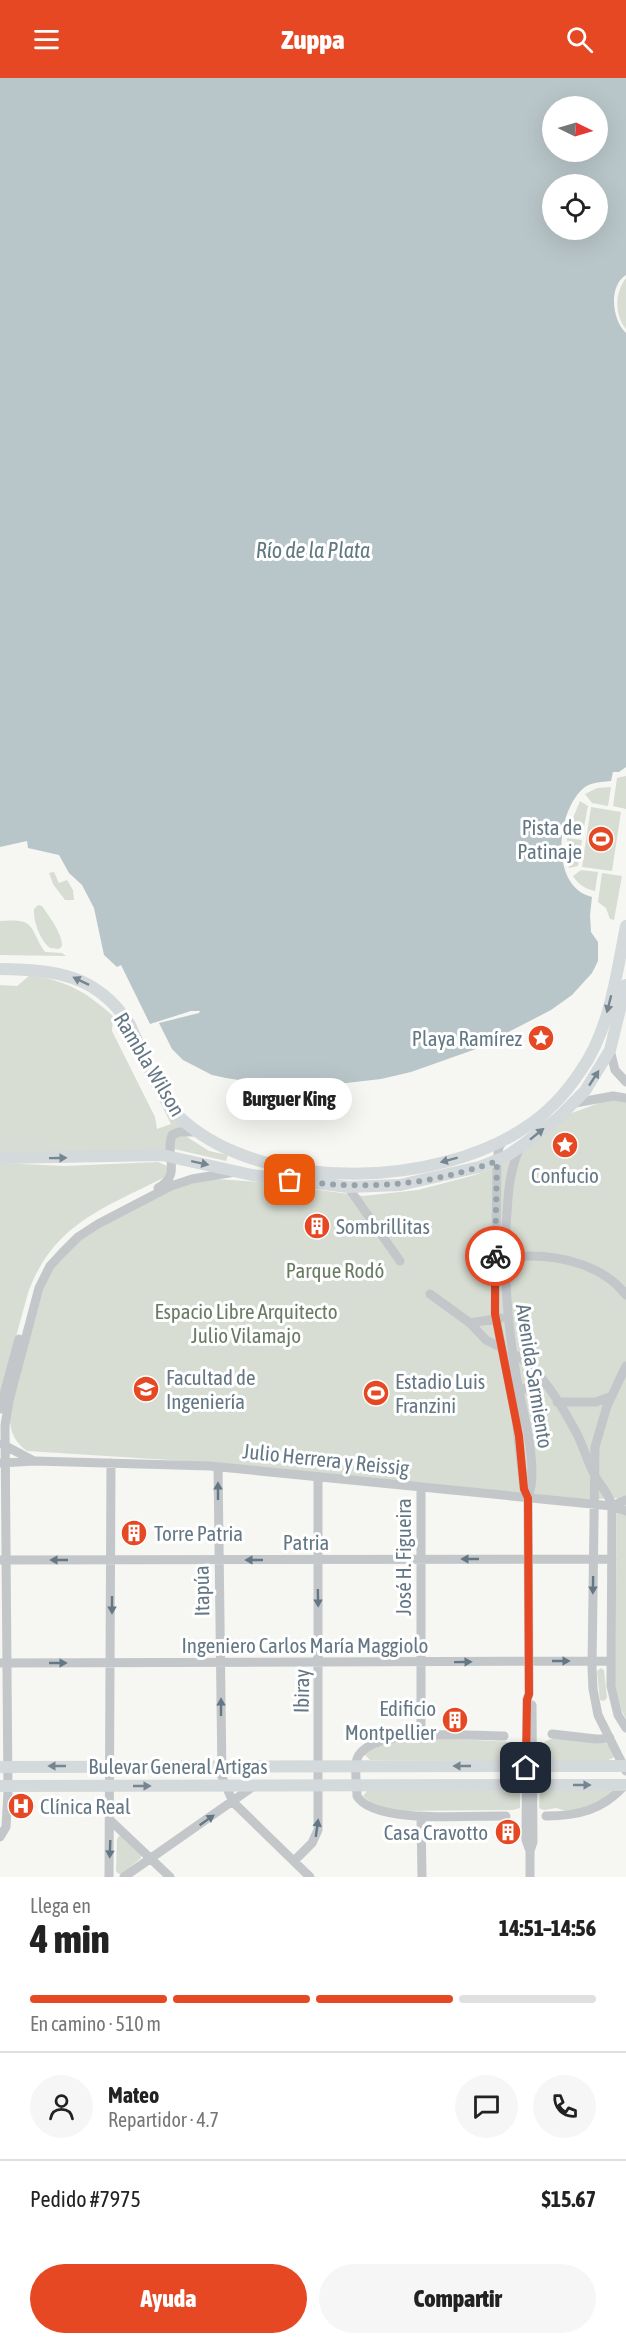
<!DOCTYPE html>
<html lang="es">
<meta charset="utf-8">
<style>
:root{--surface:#fff;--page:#f6f6f6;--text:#222;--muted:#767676;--line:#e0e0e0;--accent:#e64823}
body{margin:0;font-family:"Asap Condensed",sans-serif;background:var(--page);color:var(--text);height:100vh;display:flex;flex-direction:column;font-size:22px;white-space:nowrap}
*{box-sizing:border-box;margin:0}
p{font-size:20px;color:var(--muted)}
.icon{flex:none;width:33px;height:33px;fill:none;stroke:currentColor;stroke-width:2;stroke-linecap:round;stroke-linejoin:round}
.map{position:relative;height:1799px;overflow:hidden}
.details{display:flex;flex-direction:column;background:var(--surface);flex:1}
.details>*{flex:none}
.needle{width:39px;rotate:95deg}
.controls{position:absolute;left:542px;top:18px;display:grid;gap:12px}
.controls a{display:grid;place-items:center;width:66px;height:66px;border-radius:50%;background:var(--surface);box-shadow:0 6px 24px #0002;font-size:30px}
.pin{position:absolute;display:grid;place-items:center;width:51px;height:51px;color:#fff;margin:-26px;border-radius:12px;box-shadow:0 3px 9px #0006}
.courier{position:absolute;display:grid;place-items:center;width:60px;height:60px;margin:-30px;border:4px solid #e64823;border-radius:50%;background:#fff;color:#222;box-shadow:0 2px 8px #0007}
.bubble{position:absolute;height:42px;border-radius:21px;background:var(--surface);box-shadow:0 6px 24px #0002;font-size:20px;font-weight:800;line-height:42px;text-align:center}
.head em{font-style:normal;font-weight:800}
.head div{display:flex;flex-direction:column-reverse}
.head{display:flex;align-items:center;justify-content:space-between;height:102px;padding:0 30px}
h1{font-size:39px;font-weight:800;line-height:45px}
.bar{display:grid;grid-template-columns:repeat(4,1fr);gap:9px 6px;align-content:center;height:72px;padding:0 30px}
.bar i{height:8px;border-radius:4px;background:var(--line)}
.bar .active{background:var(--accent)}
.bar p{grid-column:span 4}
.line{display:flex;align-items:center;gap:15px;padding:0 30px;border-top:2px solid var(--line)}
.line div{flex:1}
.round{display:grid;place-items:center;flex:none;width:63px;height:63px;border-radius:32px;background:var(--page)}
.primary-button{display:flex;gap:12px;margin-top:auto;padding:12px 30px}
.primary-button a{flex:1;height:69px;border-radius:36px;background:var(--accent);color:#fff;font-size:24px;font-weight:800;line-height:69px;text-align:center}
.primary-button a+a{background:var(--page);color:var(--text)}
header{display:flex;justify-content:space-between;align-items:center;height:78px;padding:0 30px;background:var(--accent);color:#fff;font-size:27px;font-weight:800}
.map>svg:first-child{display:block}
.green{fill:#d7ddd3}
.water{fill:#b9c6c9;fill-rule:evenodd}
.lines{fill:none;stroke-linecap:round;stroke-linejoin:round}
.minor{stroke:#c3c7ca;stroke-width:9}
.major{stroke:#d4d9dc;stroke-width:12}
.oneway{fill:#758691}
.oneway2{fill:#647784}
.done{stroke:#97a3aa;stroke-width:6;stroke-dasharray:0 10.8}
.route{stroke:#e64823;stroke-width:8}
.labels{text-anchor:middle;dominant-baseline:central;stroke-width:6;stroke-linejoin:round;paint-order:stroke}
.poi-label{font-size:21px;fill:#647784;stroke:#fff;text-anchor:start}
.street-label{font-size:21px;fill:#647784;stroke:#fff}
.park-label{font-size:21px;fill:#697b63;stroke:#fff}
.water-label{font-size:22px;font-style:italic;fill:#607981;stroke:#fff}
</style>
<header><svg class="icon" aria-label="menu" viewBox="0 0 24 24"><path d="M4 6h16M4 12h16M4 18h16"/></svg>Zuppa<svg class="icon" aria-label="search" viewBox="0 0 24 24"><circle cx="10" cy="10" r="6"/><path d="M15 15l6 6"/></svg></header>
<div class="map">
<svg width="626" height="1799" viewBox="0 0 626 1799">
<rect width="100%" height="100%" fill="#f6f6f2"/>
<path class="green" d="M626 200V251C614 237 615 214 626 200Z
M626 698V731L613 728 617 700Z
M611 709 608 728 592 725 585 716 597 710Z
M580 723 588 728 583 754 568 752Z
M591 729 621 734 612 793 582 789Z
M567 760 582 762 578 788 569 790Z
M581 792 598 794 595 813C585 811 578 806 573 798Z
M54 794 59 805 67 802 73 812 74 822H65L53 806 49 795Z
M602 795 622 798 614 842 610 841 606 830 598 824Z
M38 827 42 828C49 839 62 854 62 868L59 871 50 870C40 862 33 843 34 831Z
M0 843C37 840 28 849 45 874L62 875 66 878 0 877Z
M30 897C67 903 85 913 113 938L112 953 155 1039 157 1051 171 1046 157 1018 183 1049 166 1072 26 1076 0 1074V907L17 908Z
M612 1022 626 1024V1641L622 1633 615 1607 617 1420 580 1422 217 1385 27 1373C14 1364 9 1352 10 1336L43 1212 55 1187 72 1168 101 1149 173 1110 189 1104 216 1101 261 1104 363 1118 418 1112 475 1097 508 1084 569 1036 602 1024Z
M184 1057 209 1073 228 1077 226 1083 174 1071V1060Z
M158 1084 167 1088 168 1091 165 1099C105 1130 53 1145 28 1215L0 1317V1085L64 1088Z
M601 1590 604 1592 607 1620 604 1623 600 1622 597 1593Z
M433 1660 515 1664 520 1670V1682H370L365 1677V1674L376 1667Z
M558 1660 594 1662 609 1666 615 1677 613 1680 608 1682H540C539 1667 543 1661 558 1660Z
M520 1712V1730L513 1732 393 1733 375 1728 363 1718 367 1713Z
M540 1712 611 1713 612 1714 593 1728 566 1733 556 1730 544 1732 539 1730Z
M119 1758H121L141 1777V1780L122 1796H119L116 1793 117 1761Z"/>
<path class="water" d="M0 0H626V197C608 208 612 242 626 255V689L619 694H613L611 703C602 704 593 704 585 709 556 731 549 809 592 819L590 837 591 854 598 864V883L592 895 572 917 551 932 476 971 411 994 381 1001 320 1008 258 1005 226 1000 212 997 183 982 172 971 159 945 199 935 200 933H191L150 946 121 887 117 889 104 877 94 830 82 807 69 795 59 777 28 770 27 763 0 769ZM597 28V74H552V28ZM597 106V152H552V106Z"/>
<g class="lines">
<path class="minor" d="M610 972 615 992 626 1004
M575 1025 613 1018 626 1020
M504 1062 499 1069 497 1083 495 1236 516 1340 524 1411 528 1420 529 1616 527 1621 526 1762 530 1773
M520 1069C508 1095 508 1121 506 1149 504 1206 508 1252 518 1308 524 1339 539 1391 528 1420
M348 1109 400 1183
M158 1110C183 1096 164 1078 172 1057L179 1054H198
M502 1181C511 1181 520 1178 529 1178 564 1178 604 1188 626 1217
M430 1216 470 1245 486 1262 502 1270
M470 1245 501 1240
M512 1275C539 1288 562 1328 576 1354 583 1367 587 1383 594 1396 600 1408 609 1415 612 1428L611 1608 618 1637 626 1650
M519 1314 530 1307 546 1306
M557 1324H596L612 1318
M0 1331 19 1261
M2 1366 32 1382
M0 1385 35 1383 210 1388 612 1428 626 1433
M218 1389 222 1699 233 1724 310 1799
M421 1409V1658
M612 1428 626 1422
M0 1482 612 1481
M0 1585 610 1583
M552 1656 596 1661 610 1660
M504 1658C476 1658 367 1648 357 1681 354 1692 357 1707 357 1718 374 1747 474 1737 506 1738
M626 1693 598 1637 593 1611 592 1589 595 1369 607 1328 626 1288
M421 1738 422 1799
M546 1738C578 1738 603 1732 625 1707
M111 1743 170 1799
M0 1759 6 1749 8 1714 5 1347 9 1323 39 1210 50 1188 62 1175 78 1159 98 1146 171 1108 192 1101 235 1094
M294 1783 312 1765 318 1752V1399
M109 1799 111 1385
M124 1799 254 1708
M530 1799V1773L533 1764 532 1627"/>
<path class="major" d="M0 891C56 892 97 896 130 947 144 977 160 1024 186 1045 270 1115 437 1109 526 1049 546 1036 566 1015 580 994 610 952 616 898 626 848
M0 1080 162 1077 252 1097 348 1109 400 1107 479 1089 505 1079 520 1069 558 1040 585 1013 610 972 626 907
M539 1688H626
M0 1689 520 1688
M539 1707H626
M0 1708 520 1707"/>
</g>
<defs><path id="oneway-solid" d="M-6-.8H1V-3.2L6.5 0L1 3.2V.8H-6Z" transform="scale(1.5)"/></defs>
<g class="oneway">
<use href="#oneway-solid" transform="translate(81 903) rotate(-154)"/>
<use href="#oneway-solid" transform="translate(609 926) rotate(104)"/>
<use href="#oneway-solid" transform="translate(594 1000) rotate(-57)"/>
<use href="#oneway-solid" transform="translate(537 1056) rotate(-39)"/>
<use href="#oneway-solid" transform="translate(58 1080) rotate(-1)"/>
<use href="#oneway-solid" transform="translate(449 1082) rotate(165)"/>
<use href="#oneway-solid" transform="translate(200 1085) rotate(12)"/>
<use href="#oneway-solid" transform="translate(57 1688) rotate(180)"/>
<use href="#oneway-solid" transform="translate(462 1688) rotate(180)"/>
<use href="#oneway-solid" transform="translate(582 1707)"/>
<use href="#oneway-solid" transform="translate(142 1708)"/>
</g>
<g class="oneway2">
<use href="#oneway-solid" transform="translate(218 1413) rotate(-90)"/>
<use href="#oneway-solid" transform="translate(470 1481) rotate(-180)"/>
<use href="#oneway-solid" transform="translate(59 1482) rotate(180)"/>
<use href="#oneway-solid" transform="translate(254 1482) rotate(-180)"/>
<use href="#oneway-solid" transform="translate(593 1507) rotate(91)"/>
<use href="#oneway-solid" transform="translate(318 1520) rotate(89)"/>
<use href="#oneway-solid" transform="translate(112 1527) rotate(90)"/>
<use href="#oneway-solid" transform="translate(561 1583)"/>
<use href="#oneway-solid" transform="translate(463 1584) rotate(-1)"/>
<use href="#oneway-solid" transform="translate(58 1585)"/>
<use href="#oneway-solid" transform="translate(221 1629) rotate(-90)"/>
<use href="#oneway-solid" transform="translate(207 1742) rotate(-35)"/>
<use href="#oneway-solid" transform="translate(317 1750) rotate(-82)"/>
<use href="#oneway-solid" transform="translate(110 1771) rotate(92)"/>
</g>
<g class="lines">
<path class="done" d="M290 1102C363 1112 426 1109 497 1083L495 1178"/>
<path class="route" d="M495 1178V1236L519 1358 524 1411 528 1420 529 1616 527 1622 526 1690"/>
</g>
<defs>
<symbol id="stadium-disc" viewBox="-11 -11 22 22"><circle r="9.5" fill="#e64823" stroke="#fff"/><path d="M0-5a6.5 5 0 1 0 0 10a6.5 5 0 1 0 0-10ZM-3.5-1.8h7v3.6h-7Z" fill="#fff"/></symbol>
<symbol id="sight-disc" viewBox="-11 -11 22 22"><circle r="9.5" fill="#e64823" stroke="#fff"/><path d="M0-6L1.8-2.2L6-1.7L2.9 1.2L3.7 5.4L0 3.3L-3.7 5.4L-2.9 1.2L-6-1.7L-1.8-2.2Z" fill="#fff"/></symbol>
<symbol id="building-disc" viewBox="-11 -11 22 22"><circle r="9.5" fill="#e64823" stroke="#fff"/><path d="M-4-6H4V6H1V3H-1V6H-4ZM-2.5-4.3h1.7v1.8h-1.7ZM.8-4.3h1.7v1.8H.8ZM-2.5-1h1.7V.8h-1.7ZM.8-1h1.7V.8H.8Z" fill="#fff"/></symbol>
<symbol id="university-disc" viewBox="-11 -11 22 22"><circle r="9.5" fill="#e64823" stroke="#fff"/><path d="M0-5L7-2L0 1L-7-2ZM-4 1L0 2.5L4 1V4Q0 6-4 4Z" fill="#fff"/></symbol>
<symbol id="hospital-disc" viewBox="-11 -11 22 22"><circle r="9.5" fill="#e64823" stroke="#fff"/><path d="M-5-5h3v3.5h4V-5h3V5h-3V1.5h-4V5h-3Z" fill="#fff"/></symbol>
</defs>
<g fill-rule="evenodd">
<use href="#stadium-disc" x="586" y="746" width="30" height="30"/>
<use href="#sight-disc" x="526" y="945" width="30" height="30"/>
<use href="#sight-disc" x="550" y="1052" width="30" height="30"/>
<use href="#building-disc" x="302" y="1133" width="30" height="30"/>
<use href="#university-disc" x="131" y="1296" width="30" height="30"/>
<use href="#stadium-disc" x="361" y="1300" width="30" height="30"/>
<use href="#building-disc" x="119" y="1440" width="30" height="30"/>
<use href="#building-disc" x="440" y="1627" width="30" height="30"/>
<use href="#hospital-disc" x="6" y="1713" width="30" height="30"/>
<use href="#building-disc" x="493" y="1739" width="30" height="30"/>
</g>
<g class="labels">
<g class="poi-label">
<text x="582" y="749" text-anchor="end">Pista de<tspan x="582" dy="24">Patinaje</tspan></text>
<text x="522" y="960" text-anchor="end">Playa Ramírez</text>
<text x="565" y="1097" text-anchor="middle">Confucio</text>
<text x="336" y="1148">Sombrillitas</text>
<text x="166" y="1299">Facultad de<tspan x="166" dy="24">Ingeniería</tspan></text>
<text x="395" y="1303">Estadio Luis<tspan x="395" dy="24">Franzini</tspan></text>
<text x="154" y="1455">Torre Patria</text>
<text x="436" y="1630" text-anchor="end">Edificio<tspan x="436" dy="24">Montpellier</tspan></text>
<text x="40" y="1728">Clínica Real</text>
<text x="488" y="1754" text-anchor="end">Casa Cravotto</text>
</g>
<g class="street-label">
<text transform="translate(150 986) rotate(59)">Rambla Wilson</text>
<text transform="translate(535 1298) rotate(81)">Avenida Sarmiento</text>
<text transform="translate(326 1381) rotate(6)">Julio Herrera y Reissig</text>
<text x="306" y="1464">Patria</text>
<text transform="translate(403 1479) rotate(-90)">José H. Figueira</text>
<text transform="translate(201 1513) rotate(-91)">Itapúa</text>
<text x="305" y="1567">Ingeniero Carlos María Maggiolo</text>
<text transform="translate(301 1613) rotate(-89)">Ibiray</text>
<text x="178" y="1688">Bulevar General Artigas</text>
</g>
<g class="park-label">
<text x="335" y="1192">Parque Rodó</text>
<text x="246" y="1233">Espacio Libre Arquitecto<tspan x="246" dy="24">Julio Vilamajo</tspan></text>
</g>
<g class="water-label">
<text x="313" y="472">Río de la Plata</text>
</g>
</g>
</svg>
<div class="controls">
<a><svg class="needle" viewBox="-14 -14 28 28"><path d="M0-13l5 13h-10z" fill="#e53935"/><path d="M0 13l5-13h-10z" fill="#767676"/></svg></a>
<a><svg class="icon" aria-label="locate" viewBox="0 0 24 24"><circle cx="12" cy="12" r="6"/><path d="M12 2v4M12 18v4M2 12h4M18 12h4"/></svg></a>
</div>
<div class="pin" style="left:290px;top:1102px;background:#ea580c"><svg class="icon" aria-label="bag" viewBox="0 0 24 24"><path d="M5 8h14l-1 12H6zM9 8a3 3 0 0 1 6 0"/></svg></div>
<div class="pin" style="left:526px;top:1690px;background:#1f2937"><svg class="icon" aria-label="home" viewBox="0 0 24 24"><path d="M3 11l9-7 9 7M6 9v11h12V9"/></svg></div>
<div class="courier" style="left:495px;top:1178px"><svg class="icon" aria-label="bike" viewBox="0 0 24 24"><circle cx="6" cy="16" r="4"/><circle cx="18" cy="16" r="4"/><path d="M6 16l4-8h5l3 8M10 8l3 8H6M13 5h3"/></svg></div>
<div class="bubble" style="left:226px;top:1000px;width:126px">Burguer King</div>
</div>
<section class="details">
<div class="head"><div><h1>4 min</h1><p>Llega en</p></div><em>14:51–14:56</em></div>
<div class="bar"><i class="active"></i><i class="active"></i><i class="active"></i><i></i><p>En camino · 510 m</p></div>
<div class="line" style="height:108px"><a class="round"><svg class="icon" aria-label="person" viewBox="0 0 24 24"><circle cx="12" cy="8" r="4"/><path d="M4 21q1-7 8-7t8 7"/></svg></a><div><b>Mateo</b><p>Repartidor · 4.7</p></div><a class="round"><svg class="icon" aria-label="chat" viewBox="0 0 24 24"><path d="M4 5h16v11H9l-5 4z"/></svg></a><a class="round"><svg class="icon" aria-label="phone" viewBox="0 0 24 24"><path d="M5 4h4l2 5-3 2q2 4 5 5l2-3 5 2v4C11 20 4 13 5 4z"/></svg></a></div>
<div class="line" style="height:78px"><div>Pedido #7975</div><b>$15.67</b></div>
<div class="primary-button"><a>Ayuda</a><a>Compartir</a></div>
</section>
